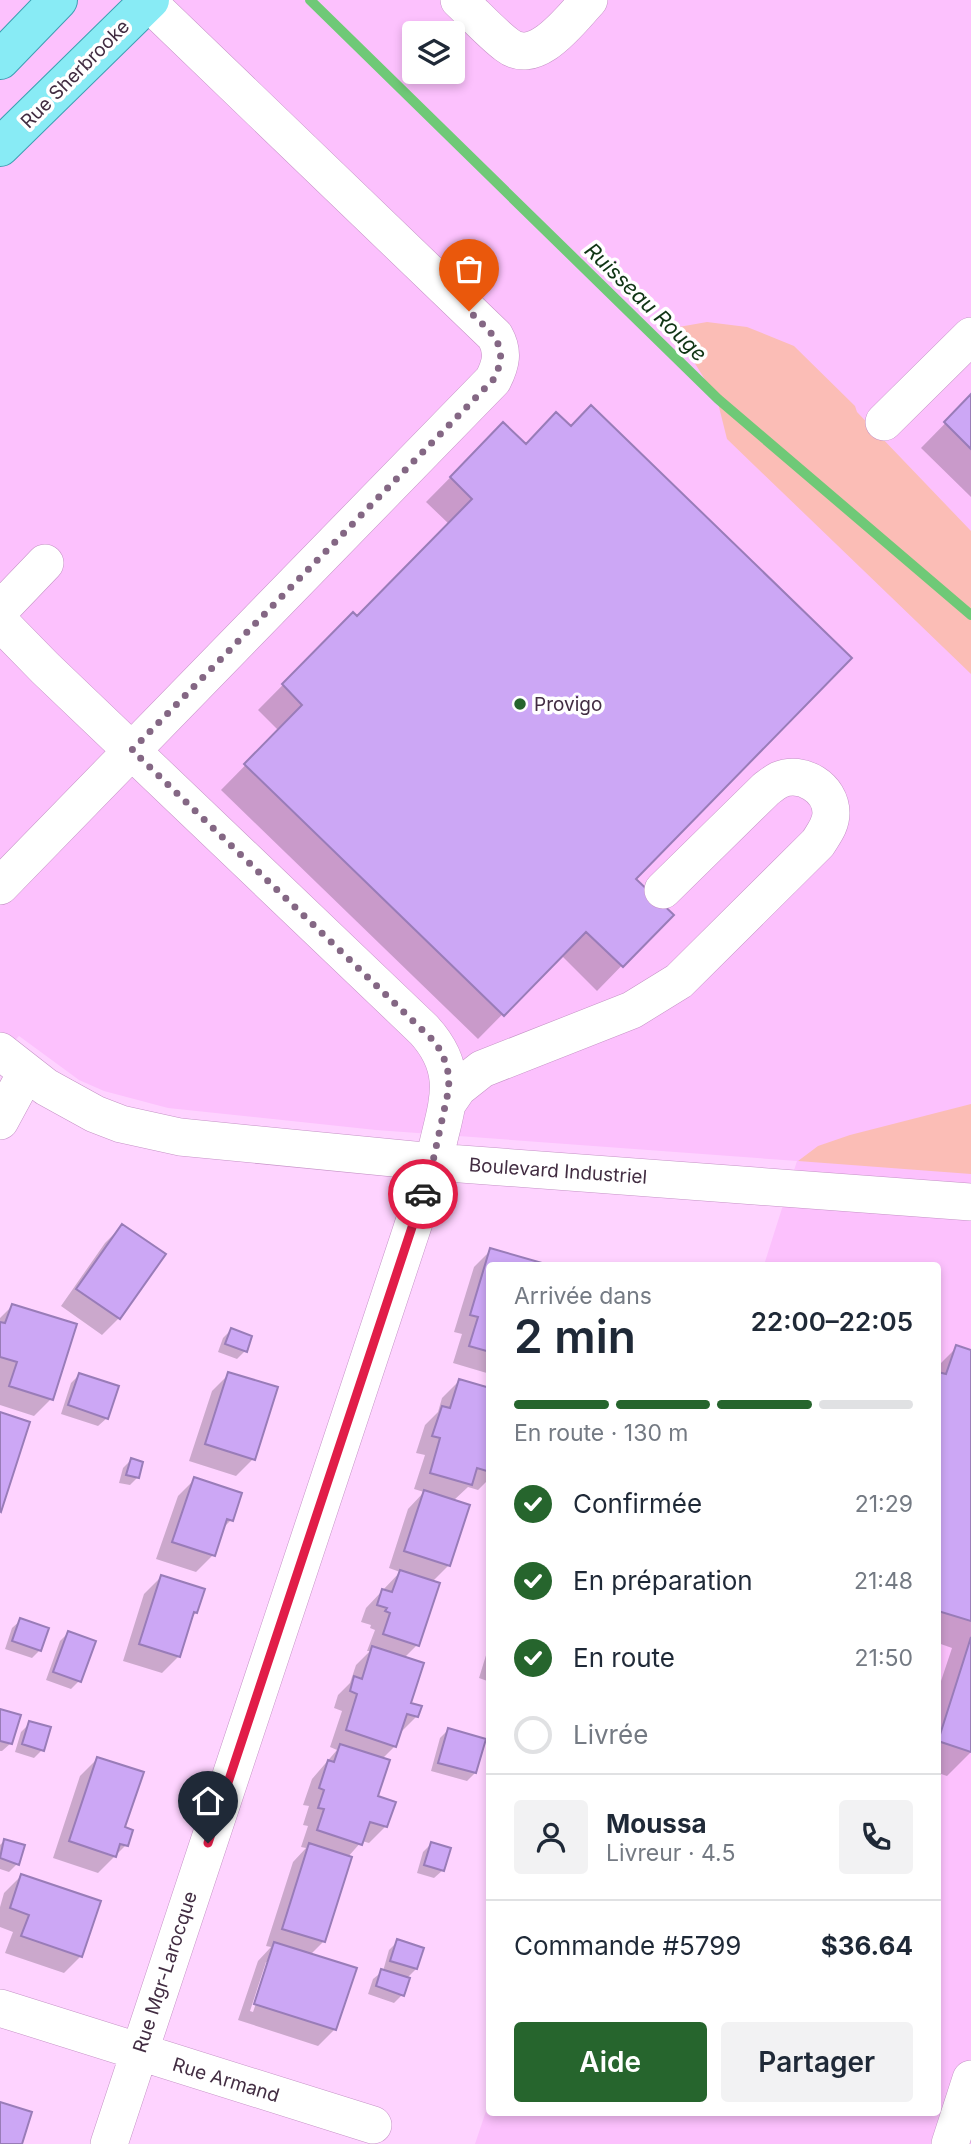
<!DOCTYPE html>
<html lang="fr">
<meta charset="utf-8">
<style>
:root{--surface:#fff;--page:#f2f2f3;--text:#1f2937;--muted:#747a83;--line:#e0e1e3;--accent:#26652d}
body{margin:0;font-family:Inter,sans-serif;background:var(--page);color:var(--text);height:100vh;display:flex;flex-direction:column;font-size:26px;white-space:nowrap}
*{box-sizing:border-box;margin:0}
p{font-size:23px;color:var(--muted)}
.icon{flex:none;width:38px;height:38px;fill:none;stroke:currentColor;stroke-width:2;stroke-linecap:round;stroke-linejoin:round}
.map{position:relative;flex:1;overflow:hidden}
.details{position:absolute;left:486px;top:1262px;width:455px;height:854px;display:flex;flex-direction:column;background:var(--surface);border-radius:7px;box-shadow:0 4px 10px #0003}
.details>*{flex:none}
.controls{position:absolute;left:402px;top:21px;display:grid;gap:14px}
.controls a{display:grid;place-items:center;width:63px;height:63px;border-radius:7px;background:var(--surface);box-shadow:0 4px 10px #0003;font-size:35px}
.pin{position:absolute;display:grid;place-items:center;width:60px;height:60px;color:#fff;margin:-72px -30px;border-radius:50% 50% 50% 0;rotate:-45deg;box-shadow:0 0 7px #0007}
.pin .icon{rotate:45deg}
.courier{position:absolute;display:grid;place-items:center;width:70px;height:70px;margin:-35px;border:5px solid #e11d48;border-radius:50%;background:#fff;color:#222;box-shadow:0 2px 9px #0007}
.head em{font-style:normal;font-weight:600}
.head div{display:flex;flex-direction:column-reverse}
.head{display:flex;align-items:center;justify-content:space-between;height:119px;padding:0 28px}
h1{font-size:46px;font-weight:600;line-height:52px}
.bar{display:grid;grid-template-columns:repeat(4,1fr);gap:10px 7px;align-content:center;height:84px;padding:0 28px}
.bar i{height:9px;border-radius:5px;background:var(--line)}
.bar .selected{background:var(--accent)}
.bar p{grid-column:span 4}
.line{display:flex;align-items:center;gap:18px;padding:0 28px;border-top:2px solid var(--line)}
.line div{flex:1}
.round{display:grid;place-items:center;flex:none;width:74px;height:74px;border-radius:7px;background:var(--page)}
ol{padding:0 28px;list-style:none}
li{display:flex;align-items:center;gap:21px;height:77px}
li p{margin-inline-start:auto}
li .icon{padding:7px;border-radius:50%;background:var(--accent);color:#fff;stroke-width:4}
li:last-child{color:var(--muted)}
li i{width:38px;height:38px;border:4px solid var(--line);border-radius:50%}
.cta{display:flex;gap:14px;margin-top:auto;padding:14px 28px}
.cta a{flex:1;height:80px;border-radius:7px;background:var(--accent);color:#fff;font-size:28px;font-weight:600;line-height:80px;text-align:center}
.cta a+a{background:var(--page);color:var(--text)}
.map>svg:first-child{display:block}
.built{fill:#fcc1fd;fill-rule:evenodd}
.green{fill:#fbbdb6}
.shadow{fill:#0003;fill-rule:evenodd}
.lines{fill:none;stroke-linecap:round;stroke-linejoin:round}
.stream{stroke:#6fc977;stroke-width:10}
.building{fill:#cca7f5;stroke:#997cb8;stroke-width:2}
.minor-casing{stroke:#c592c6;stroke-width:38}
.major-casing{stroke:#3c9fb2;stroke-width:40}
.minor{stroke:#fff;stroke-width:37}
.major{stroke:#88ebf5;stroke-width:38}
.done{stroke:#846784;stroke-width:7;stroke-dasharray:0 12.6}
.route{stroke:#e11d48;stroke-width:9}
.poi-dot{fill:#26652d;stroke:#fff;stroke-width:2.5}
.labels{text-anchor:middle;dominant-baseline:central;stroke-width:7;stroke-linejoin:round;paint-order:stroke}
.street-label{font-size:19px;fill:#422d42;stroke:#fff}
.poi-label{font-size:19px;fill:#422d42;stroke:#fff;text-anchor:start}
.water-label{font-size:21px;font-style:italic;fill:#0f3414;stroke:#fff}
</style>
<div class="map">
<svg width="971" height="2144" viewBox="0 0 971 2144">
<rect width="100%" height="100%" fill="#fed3ff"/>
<path class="built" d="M0 0H971V2144H475L490 2099V2112H938V1265H764L797 1161 376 1130 168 1108 104 1091 79 1080 19 1036 0 1056ZM415 33H453V72H415Z"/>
<path class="green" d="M707 322 747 327 794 346 855 406 857 412 971 531V674L727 439 717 399 673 328Z
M971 1104V1174L798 1161 818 1146 850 1135Z"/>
<path class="shadow" d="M971 397V497L921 448Z
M503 424 526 446 634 879 671 915 597 991 561 955 478 1039 221 790 279 731 258 710 353 614 357 618 449 524 426 502Z
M122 1226 119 1318 102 1335 61 1306 105 1243Z
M491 1250 543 1265H490V1374L453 1363 462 1334 454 1332 474 1267Z
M12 1306 51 1399 34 1416 0 1405V1318Z
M231 1330 245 1351 237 1359 218 1352 223 1338Z
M957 1347 971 1351V1752L947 1776 938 1773V1690L952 1648 938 1643V1366Z
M229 1374 253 1459 236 1476 189 1461 212 1391Z
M79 1375 107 1418 98 1426 61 1414 71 1383Z
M459 1381 490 1390V1478L478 1490 468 1487 453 1501 449 1565 432 1582 417 1645 404 1658 408 1704 417 1716 400 1733 395 1746 382 1759 376 1797 386 1826 369 1843 362 1841 347 1858H350L323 1942 310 1955 335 2029 318 2046 238 2020 258 1961 271 1947 266 1946 293 1862 306 1848 301 1847 308 1826 303 1825 309 1806 303 1805 312 1779 337 1750 330 1747 342 1711 334 1708 338 1695 350 1683 356 1665 370 1651H367L375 1630 370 1628 371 1625 361 1622 366 1608 400 1572 389 1568 408 1509 424 1492 414 1489 425 1455 416 1453 425 1425 438 1412 442 1398ZM266 1962H270L253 2012 250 2011Z
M131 1460 138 1477 130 1485 119 1483 123 1468Z
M195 1479 231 1520 222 1529 213 1555 196 1572 156 1559 178 1496Z
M161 1577 196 1613 191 1617 179 1656 162 1673 123 1661 144 1594Z
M21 1620 40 1650 32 1658 5 1649 12 1628Z
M68 1633 79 1681 71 1689 46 1680 60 1641Z
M490 1649V1682L479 1678 487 1652Z
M0 1711 11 1743 2 1751H0Z
M30 1723 42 1750 34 1758 15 1752 21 1732Z
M448 1730 475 1773 467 1781 431 1771 440 1738Z
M97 1759 123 1829 126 1845 98 1873 53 1858 80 1776Z
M4 1841 17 1864 9 1872 0 1869V1845Z
M431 1844 443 1870 434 1878 417 1873 423 1852Z
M21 1876 81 1956 64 1973 5 1953 13 1932 0 1927V1907L4 1893Z
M398 1941 416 1969 406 1979 402 1995 394 2003 368 1994 373 1979 383 1971 389 1950Z"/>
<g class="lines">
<path class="stream" d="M310 0 718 399 971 615"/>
</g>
<path class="building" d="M971 394V449L944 422Z
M591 405 852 658 636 879 674 915 623 967 586 932 504 1016 244 764 302 705 282 684 353 612 357 616 472 499 450 477 503 422 526 444 556 412 571 426Z
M122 1224 166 1254 120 1319 76 1289Z
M490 1248 549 1265H490V1352L469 1346 478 1317 470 1315Z
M12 1304 77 1324 53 1400 9 1386 17 1362 0 1357V1322L5 1323Z
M231 1328 252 1336 247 1352 225 1344Z
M956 1345 971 1350V1621L938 1611V1372L946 1374Z
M228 1372 278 1387 255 1460 205 1444Z
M79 1373 119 1386 108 1419 68 1405Z
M459 1379 490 1388V1472L477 1468 472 1485 430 1473 440 1438 432 1436 442 1406 450 1408Z
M0 1412 30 1422 1 1512 0 1511Z
M131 1458 143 1462 139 1478 126 1475Z
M194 1477 242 1493 233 1521 227 1519 215 1556 172 1542Z
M424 1490 470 1505 450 1566 404 1551Z
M400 1570 440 1583 419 1646 383 1634 390 1613 385 1611 387 1608 377 1605 382 1589 392 1592Z
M161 1575 205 1589 197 1613 194 1612 180 1657 139 1644Z
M20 1618 49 1628 41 1651 12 1641Z
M68 1631 96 1641 81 1682 53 1672Z
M971 1637V1752L938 1741Z
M372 1646 424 1663 411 1703 422 1706 418 1717 407 1714 396 1747 346 1730 357 1694 350 1691 354 1676 362 1679Z
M0 1709 21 1715 12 1744 0 1741Z
M29 1721 51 1727 44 1751 22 1744Z
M448 1728 486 1739 476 1773 438 1763Z
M340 1744 390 1760 378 1796 396 1802 387 1827 370 1822 362 1845 317 1830 324 1809 318 1808 324 1790 319 1788 328 1760 334 1762Z
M97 1757 144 1772 125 1827 133 1830 128 1846 120 1844 116 1857 69 1841Z
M4 1839 25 1845 19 1865 0 1858Z
M431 1842 451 1848 444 1871 424 1865Z
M309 1843 352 1857 325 1942 282 1929Z
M21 1874 101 1901 82 1957 21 1936 29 1915 10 1908Z
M397 1939 424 1948 417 1969 390 1961Z
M274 1942 357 1968 336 2030 254 2004Z
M381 1969 410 1978 404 1996 376 1986Z
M0 2102 32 2112 22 2144H0Z"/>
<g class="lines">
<defs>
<path id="minor" d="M459 0C475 15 490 32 507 45 536 68 571 19 589 0
M884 422 971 336
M0 610 45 563
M0 622 45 668 424 1030C465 1075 444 1109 434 1162L109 2144
M0 886 493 380C501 364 504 352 495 336L148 2
M0 1051 46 1087 95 1114 121 1124 180 1137 434 1162 971 1202
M447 1104 458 1088 482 1069 632 1010 679 981 818 843C824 833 831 825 831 813 831 788 802 770 779 780 775 782 770 786 766 789L663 890
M0 1121 26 1073
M0 2008 373 2125
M950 2144 971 2079"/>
<path id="major" d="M0 60 58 0
M0 147 150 0"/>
</defs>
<use href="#minor" class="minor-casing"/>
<use href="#major" class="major-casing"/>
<use href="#minor" class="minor"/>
<use href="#major" class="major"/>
</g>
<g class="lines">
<path class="done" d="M423 1194 433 1161 449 1088 448 1072 443 1055 435 1042 132 750 493 380C512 346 492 334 469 311"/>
<path class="route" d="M208 1843 423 1194"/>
</g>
<circle class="poi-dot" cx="520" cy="704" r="7"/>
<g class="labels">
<g class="street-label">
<text transform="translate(75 74) rotate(-45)">Rue Sherbrooke</text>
<text transform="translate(558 1171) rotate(4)">Boulevard Industriel</text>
<text transform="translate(165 1972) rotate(-72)">Rue Mgr-Larocque</text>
<text transform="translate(226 2080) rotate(17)">Rue Armand</text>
</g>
<g class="poi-label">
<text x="534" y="704">Provigo</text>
</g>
<g class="water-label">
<text transform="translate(646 302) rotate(44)">Ruisseau Rouge</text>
</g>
</g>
</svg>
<div class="controls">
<a><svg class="icon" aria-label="layers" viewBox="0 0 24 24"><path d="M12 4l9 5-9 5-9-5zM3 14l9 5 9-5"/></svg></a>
</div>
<div class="pin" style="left:469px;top:311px;background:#ea580c"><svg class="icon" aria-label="bag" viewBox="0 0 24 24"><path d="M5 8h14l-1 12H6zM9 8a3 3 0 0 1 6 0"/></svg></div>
<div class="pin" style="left:208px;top:1843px;background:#1f2937"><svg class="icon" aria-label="home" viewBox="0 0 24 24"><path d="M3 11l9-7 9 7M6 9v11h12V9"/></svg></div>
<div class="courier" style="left:423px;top:1194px"><svg class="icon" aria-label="car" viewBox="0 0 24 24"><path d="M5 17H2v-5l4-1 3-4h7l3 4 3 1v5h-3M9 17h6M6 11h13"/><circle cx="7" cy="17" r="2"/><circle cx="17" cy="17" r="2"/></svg></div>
<section class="details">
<div class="head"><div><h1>2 min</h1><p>Arrivée dans</p></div><em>22:00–22:05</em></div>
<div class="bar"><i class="selected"></i><i class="selected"></i><i class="selected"></i><i></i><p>En route · 130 m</p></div>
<ol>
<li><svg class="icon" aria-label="check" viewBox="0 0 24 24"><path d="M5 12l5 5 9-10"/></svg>Confirmée<p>21:29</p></li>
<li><svg class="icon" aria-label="check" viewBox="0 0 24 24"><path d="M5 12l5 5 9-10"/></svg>En préparation<p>21:48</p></li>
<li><svg class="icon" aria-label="check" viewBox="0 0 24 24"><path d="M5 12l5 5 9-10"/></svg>En route<p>21:50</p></li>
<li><i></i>Livrée</li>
</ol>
<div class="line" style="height:126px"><a class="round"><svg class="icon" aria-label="person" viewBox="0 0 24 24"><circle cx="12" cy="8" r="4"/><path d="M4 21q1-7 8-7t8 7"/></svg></a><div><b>Moussa</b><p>Livreur · 4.5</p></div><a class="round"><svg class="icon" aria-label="phone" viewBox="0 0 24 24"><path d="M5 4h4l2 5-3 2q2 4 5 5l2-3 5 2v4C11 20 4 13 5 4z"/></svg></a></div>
<div class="line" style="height:91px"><div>Commande #5799</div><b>$36.64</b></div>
<div class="cta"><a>Aide</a><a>Partager</a></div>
</section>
</div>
